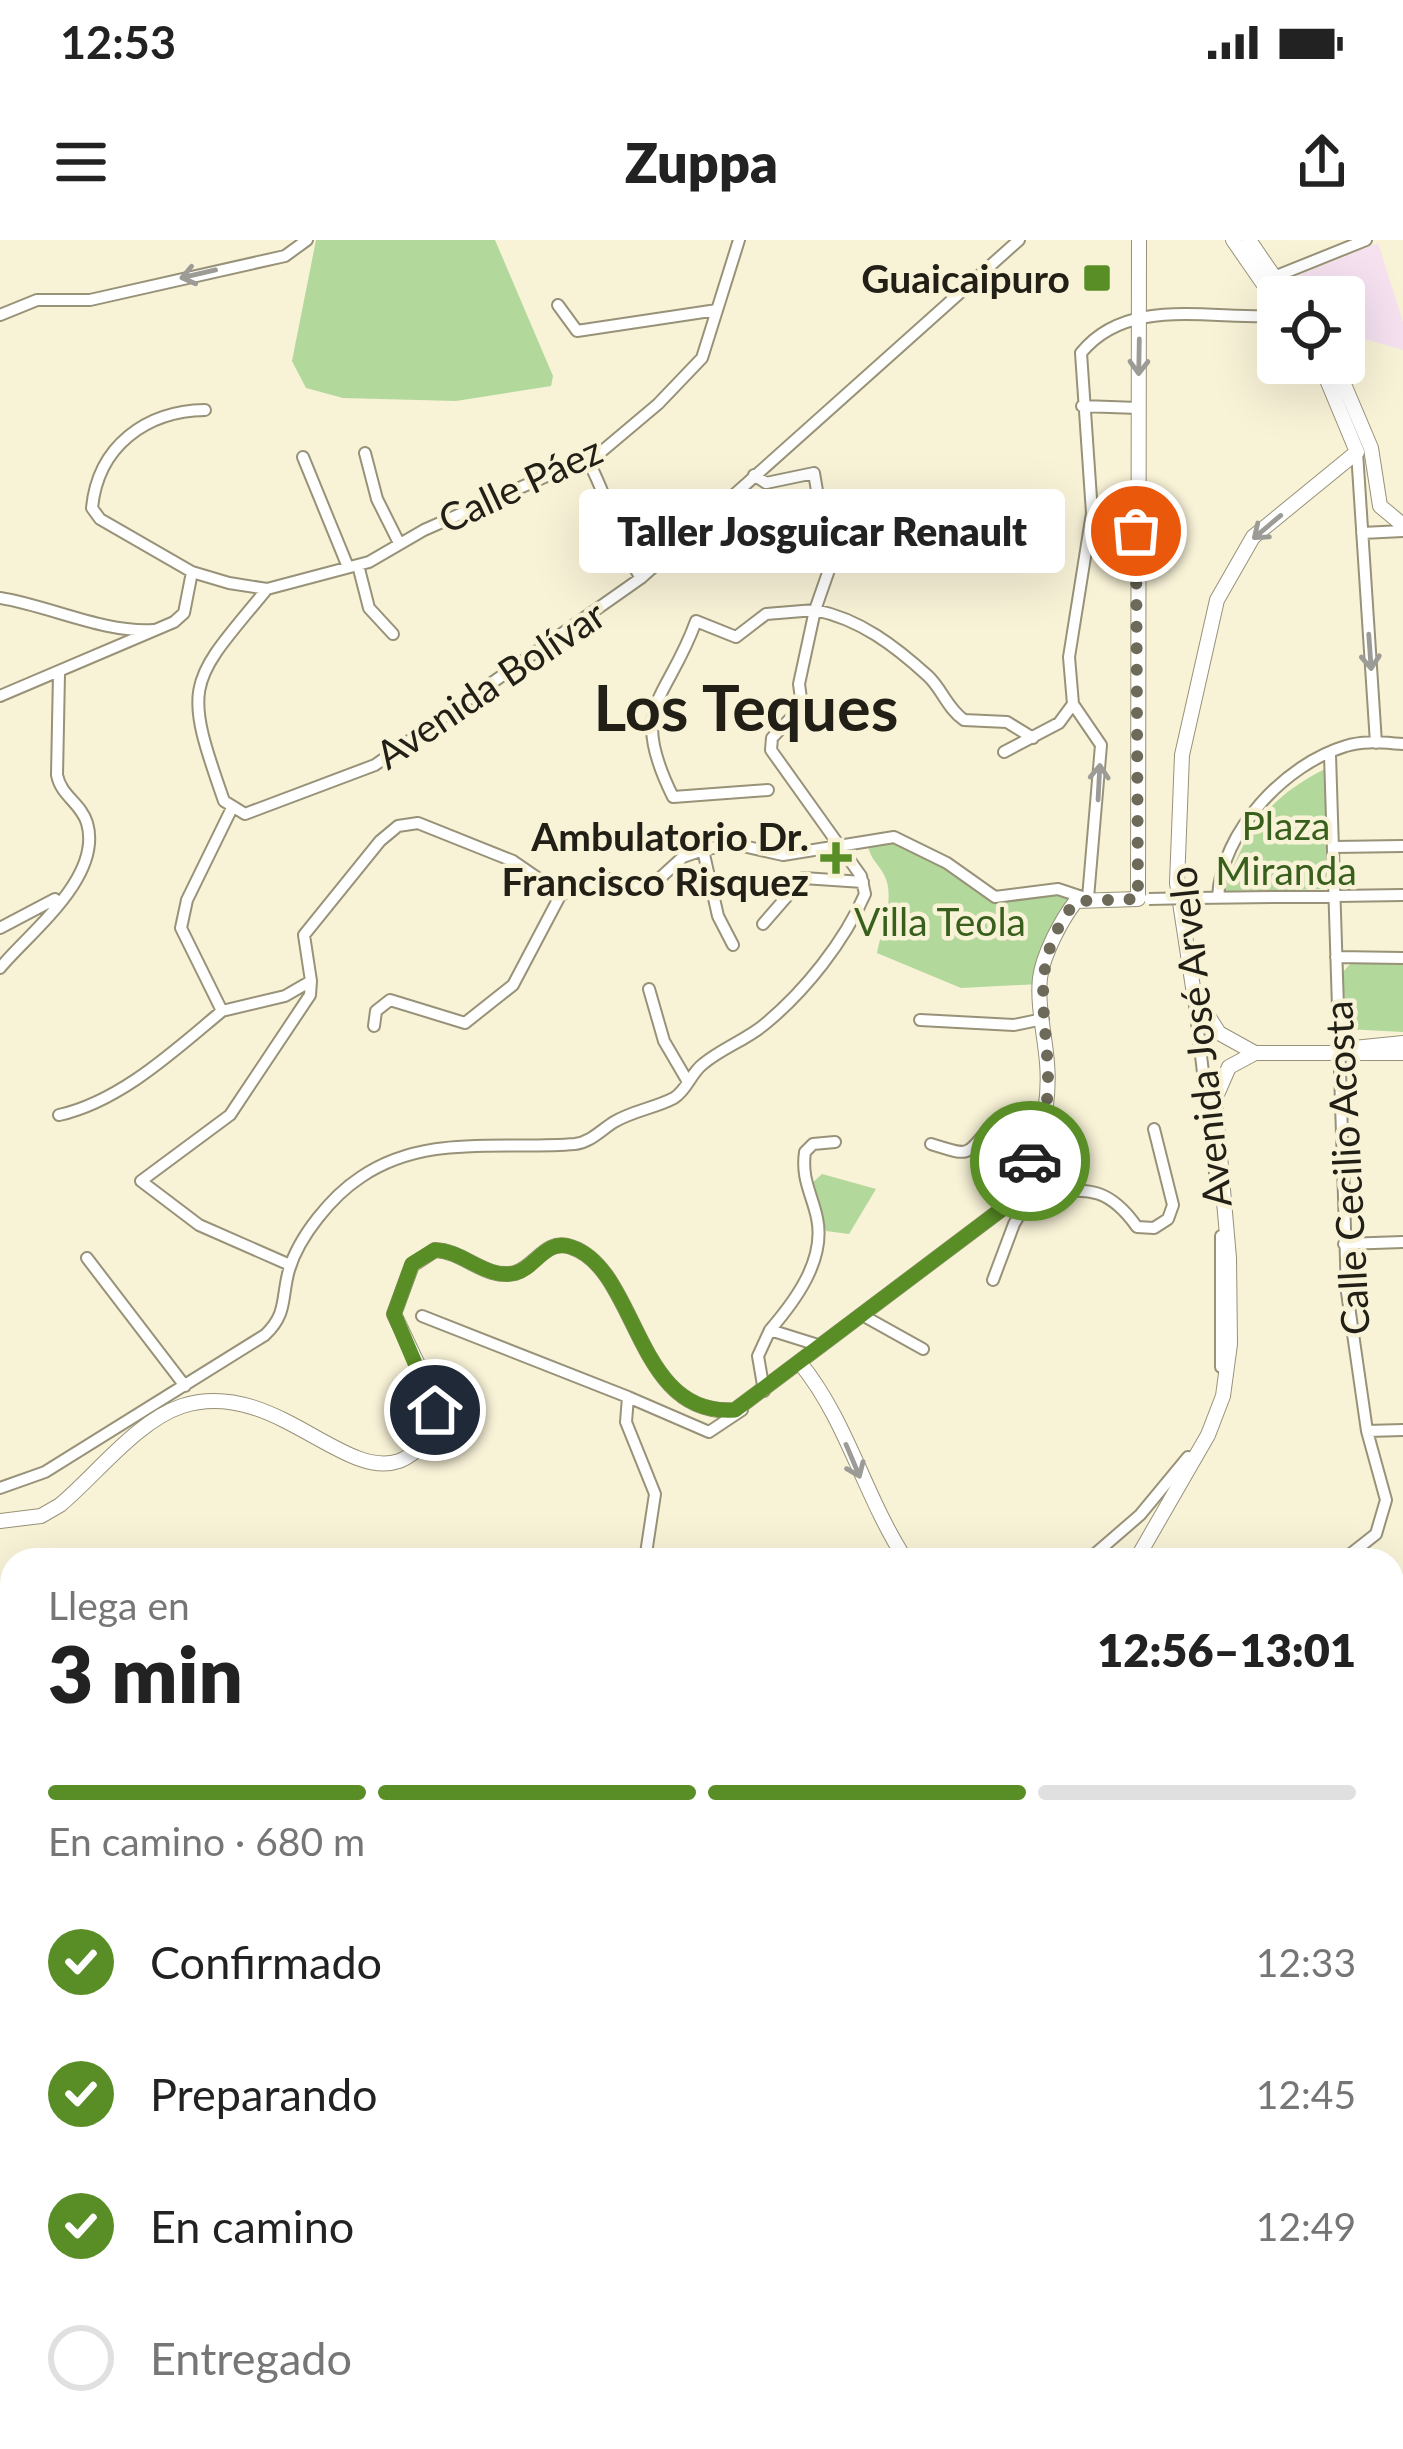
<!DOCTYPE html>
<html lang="es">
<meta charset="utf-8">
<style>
:root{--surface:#fff;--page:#f2f2f2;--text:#222;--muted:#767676;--line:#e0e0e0;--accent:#598e26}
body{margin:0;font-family:Lato,sans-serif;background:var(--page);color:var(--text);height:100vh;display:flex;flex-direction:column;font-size:45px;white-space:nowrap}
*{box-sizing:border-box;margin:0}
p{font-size:39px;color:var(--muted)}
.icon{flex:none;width:66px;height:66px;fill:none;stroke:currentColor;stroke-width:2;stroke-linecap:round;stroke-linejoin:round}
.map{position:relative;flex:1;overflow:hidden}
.side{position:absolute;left:0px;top:1308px;width:1404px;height:903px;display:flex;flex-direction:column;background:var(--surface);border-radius:36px 36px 0 0;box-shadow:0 12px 48px #0002}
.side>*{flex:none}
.tools{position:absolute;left:1257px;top:36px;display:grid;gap:24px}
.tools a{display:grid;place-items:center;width:108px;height:108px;border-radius:12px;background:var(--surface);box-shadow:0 12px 48px #0002;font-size:60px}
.pin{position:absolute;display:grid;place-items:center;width:102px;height:102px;color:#fff;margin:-51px;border:6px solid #fff;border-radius:50%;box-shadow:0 3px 12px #0007}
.courier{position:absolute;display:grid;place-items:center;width:120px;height:120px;margin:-60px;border:9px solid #598e26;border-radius:50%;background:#fff;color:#222;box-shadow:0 3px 15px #0007}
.bubble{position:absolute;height:84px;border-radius:12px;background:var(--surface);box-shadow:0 12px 48px #0002;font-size:39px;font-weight:800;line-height:84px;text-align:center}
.head em{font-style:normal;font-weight:800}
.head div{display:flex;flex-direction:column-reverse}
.head{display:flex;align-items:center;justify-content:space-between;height:204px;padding:0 48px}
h1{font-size:78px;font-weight:800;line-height:90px}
.bar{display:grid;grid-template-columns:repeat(4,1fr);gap:18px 12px;align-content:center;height:144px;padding:0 48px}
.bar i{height:15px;border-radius:9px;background:var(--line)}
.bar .current{background:var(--accent)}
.bar p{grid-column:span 4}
ol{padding:0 48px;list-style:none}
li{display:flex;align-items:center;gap:36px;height:132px}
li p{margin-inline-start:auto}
li .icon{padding:12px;border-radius:50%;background:var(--accent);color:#fff;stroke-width:4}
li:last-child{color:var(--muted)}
li i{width:66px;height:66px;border:6px solid var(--line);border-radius:50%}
.status{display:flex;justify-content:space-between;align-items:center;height:84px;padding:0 60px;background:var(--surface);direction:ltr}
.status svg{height:33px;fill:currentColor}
header{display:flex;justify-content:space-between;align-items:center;height:156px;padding:0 48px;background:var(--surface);font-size:54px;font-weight:800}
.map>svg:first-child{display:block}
.built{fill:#f0e9c6}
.education{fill:#f5e1f0}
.green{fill:#b2d89c}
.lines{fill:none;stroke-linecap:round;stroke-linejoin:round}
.minor-casing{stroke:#979278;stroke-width:14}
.tertiary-casing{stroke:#979278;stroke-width:16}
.minor{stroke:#fff;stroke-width:10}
.tertiary{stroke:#fff;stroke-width:14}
.minor-bridge-casing{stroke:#979278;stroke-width:14;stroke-linecap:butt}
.minor-bridge{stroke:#fff;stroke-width:10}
.oneway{stroke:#9c9b96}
.done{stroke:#6d6a5a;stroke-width:12;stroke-dasharray:0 21.6}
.route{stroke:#598e26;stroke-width:15}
.poi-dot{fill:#598e26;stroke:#f8f2d7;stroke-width:4.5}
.labels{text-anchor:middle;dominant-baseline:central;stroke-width:9;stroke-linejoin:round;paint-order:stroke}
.poi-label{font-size:39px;font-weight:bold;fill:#222016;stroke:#f8f2d7;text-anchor:end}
.street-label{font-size:39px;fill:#222016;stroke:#f8f2d7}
.park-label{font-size:39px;fill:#385f1b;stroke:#f8f2d7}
.town-label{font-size:63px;font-weight:bold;fill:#222016;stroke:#f8f2d7}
</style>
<div class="status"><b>12:53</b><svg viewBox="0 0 49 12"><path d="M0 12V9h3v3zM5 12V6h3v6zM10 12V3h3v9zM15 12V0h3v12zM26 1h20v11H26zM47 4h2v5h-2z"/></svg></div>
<header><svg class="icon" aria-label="menu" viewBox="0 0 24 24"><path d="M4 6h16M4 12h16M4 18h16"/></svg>Zuppa<svg class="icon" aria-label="share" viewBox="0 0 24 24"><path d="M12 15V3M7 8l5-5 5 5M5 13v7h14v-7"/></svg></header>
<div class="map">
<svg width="1403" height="2209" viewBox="0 0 1403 2209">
<rect width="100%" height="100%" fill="#f8f2d7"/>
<path class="built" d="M7 2061 12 2062V2195L0 2200V2063Z"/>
<path class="education" d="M1378 3 1403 82V110L1344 93V57L1298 55 1294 37Z"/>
<path class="green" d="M316 0H495L553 136 551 146 456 161 343 158 306 148 292 121Z
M1325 529 1328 649 1225 651C1244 591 1269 557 1325 529Z
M868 597H894L995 657 1058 649 1076 661 1040 744 961 748 877 713C881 691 893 666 887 642 882 624 866 620 868 597Z
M1351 723H1403V792L1346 789 1343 732Z
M822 934 876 949 849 994 826 991 810 945Z"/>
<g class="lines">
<defs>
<path id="minor" d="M1274 37 1366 0
M558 65 577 91 717 70
M0 75 37 60H90L285 16 307 0
M1082 166 1138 168
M205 170C146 171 98 206 92 268L100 279 192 332 229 343 267 349 369 322 424 290 601 212 658 164 702 118 739 0
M1357 212 1376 503
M365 213 377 259 399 303
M303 217 348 327
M587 219C609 258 616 300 641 338
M754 235 766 243 814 233 830 327 815 370C860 379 895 406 928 436 942 449 947 468 964 480L1007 482 1033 498
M1362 293 1403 291
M358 325 369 368 393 394
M267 349C188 444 182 442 224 561L245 574 375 525 641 338 1019 0
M0 358C50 366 103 393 153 390
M0 456 174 382 184 373 192 332
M1004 512 1059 483 1073 464
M1330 515 1347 1052 1367 1191 1386 1260 1376 1294 1343 1320
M231 570 187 660 181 688 222 771 285 756 311 741 304 695 380 601 398 586 418 583 513 621 561 654 609 639 648 649 683 617 703 610 734 604 783 615 894 597 947 623 995 657 1058 649 1085 658
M1334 607 1403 606
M703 610 718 676 733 705
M1218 657C1221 592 1285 524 1346 506 1363 500 1386 503 1403 504
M1088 658 1101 505 1073 464 1069 417 1092 273 1081 113C1128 55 1212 80 1278 76
M1194 658 1403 655
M763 684 803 638 863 642
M0 688 55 659
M1336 717 1403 718
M0 728C30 692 103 637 87 583 81 563 61 556 57 535L59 434
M649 749 664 801 688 842
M1194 757 1216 941
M920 780 1014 785 1043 779
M374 786 376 771 390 760 465 783 513 745 561 654
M59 875C121 861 175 810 222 771
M931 904C970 916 965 917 989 888L1038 896
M1018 952C1068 959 1097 930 1137 987L1154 988 1168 979 1173 965 1154 889
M1221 996V1127
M1344 1004 1403 1002
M87 1018 185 1146
M290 1025 199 985 141 941 230 875 310 755 311 741
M993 1040 1014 984 1032 954
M862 1075 923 1109
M422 1076 628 1157
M821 1106 770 1090C795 1061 826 1020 817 978 812 954 801 939 805 912L813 904 835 902
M764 1151 758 1116 770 1090
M1367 1191 1403 1190
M0 1248 45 1232 265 1095C288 1073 281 1058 289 1030 299 996 332 956 361 937 426 893 502 910 575 904 591 902 601 890 614 882 632 871 655 868 674 858 687 850 691 833 703 824 722 808 746 800 765 784 805 751 844 702 865 654L861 636 771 510 772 498 802 466 799 444 815 370 766 374 736 397 696 381C667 462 627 464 673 557L768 550
M645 1320 655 1254 626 1182 628 1157 709 1192 742 1170
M1088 1320 1140 1275 1188 1217
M1392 1378 1403 1377
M1392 1605 1403 1595
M1392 1776 1403 1760
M1392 1829 1403 1816
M0 1933 12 1929
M1392 2188 1397 2209
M866 2199 870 2209
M657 2209 658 2199"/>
<path id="tertiary" d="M1233 0 1278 65
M1249 0 1288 57
M1320 123 1357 212 1253 297 1217 360 1182 515 1177 643 1194 754 1219 793 1255 813H1403
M1335 123 1371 208 1380 266 1403 285
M1344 809 1403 803
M800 1123C847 1180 865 1258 906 1320
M0 1281 41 1276 60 1265C96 1235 137 1181 182 1166 271 1137 343 1241 399 1221 410 1217 421 1207 429 1200L435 1170 430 1150 394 1074 412 1025 435 1010C464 1011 485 1040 515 1033 536 1027 545 998 571 1007 639 1029 634 1178 735 1170L1006 966C1036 932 1051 868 1047 823 1045 796 1037 765 1040 738 1043 715 1061 680 1076 661L1138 659 1139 0
M1136 1320 1208 1195 1223 1156 1230 1104 1229 1018 1215 859 1229 827 1255 813"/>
</defs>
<use href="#minor" class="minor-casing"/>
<use href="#tertiary" class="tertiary-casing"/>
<use href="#minor" class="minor"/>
<use href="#tertiary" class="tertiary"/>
<defs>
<path id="minor-bridge" d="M1149 659 1194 658"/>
</defs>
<use href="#minor-bridge" class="minor-bridge-casing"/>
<use href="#minor-bridge" class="minor-bridge"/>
</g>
<defs><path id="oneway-shaft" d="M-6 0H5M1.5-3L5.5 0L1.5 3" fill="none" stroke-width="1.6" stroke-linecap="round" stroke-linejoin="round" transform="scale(3)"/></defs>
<g class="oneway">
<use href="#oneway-shaft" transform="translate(198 34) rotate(167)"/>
<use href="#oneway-shaft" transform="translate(1139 117) rotate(91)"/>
<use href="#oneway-shaft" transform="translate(1267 287) rotate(140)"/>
<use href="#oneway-shaft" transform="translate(1370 412) rotate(86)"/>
<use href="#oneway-shaft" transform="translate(1099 542) rotate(-87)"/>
<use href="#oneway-shaft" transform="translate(853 1221) rotate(67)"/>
</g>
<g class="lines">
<path class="done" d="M1030 921C1040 897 1049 866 1048 839 1047 769 1027 723 1076 661L1138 659 1136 291"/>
<path class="route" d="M435 1170 394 1074 412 1024 435 1010C464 1011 486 1040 515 1033 536 1028 545 998 571 1007 639 1029 634 1178 735 1170L1006 966 1030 921"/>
</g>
<g class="poi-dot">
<rect x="1082" y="23" width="30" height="30" rx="6"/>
<path d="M830 600h12v12h12v12h-12v12h-12v-12h-12v-12h12z"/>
</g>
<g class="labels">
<g class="poi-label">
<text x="1070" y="38">Guaicaipuro</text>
<text x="809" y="596">Ambulatorio Dr.<tspan x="809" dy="45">Francisco Risquez</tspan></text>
</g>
<g class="street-label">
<text transform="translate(520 244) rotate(-25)">Calle Páez</text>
<text transform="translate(490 444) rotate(-34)">Avenida Bolívar</text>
<text transform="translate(1199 797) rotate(-96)">Avenida José Arvelo</text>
<text transform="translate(1346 928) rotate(-93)">Calle Cecilio Acosta</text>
</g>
<g class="park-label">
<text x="1286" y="585">Plaza<tspan x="1286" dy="45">Miranda</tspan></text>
<text x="940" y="681">Villa Teola</text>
</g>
<g class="town-label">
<text x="746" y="466">Los Teques</text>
</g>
</g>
</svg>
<div class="tools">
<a><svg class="icon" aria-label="locate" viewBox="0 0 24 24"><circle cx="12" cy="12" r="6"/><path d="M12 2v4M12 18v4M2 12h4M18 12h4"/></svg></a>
</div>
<div class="pin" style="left:1136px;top:291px;background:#ea580c"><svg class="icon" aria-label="bag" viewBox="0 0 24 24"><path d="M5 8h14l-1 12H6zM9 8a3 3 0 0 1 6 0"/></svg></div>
<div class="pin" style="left:435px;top:1170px;background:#1f2937"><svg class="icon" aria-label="home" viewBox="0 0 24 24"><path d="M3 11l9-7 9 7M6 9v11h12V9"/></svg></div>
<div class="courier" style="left:1030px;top:921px"><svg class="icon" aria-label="car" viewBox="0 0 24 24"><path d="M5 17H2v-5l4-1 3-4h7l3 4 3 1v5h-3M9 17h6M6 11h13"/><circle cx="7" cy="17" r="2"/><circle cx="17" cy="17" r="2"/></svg></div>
<div class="bubble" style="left:579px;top:249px;width:486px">Taller Josguicar Renault</div>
<section class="side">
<div class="head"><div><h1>3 min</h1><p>Llega en</p></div><em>12:56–13:01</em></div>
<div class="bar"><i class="current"></i><i class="current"></i><i class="current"></i><i></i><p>En camino · 680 m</p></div>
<ol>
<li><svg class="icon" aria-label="check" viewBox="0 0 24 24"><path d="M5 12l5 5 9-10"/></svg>Confirmado<p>12:33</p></li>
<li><svg class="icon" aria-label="check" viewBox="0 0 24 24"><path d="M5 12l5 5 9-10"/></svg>Preparando<p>12:45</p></li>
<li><svg class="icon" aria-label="check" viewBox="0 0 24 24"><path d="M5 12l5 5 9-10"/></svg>En camino<p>12:49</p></li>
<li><i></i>Entregado</li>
</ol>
</section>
</div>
